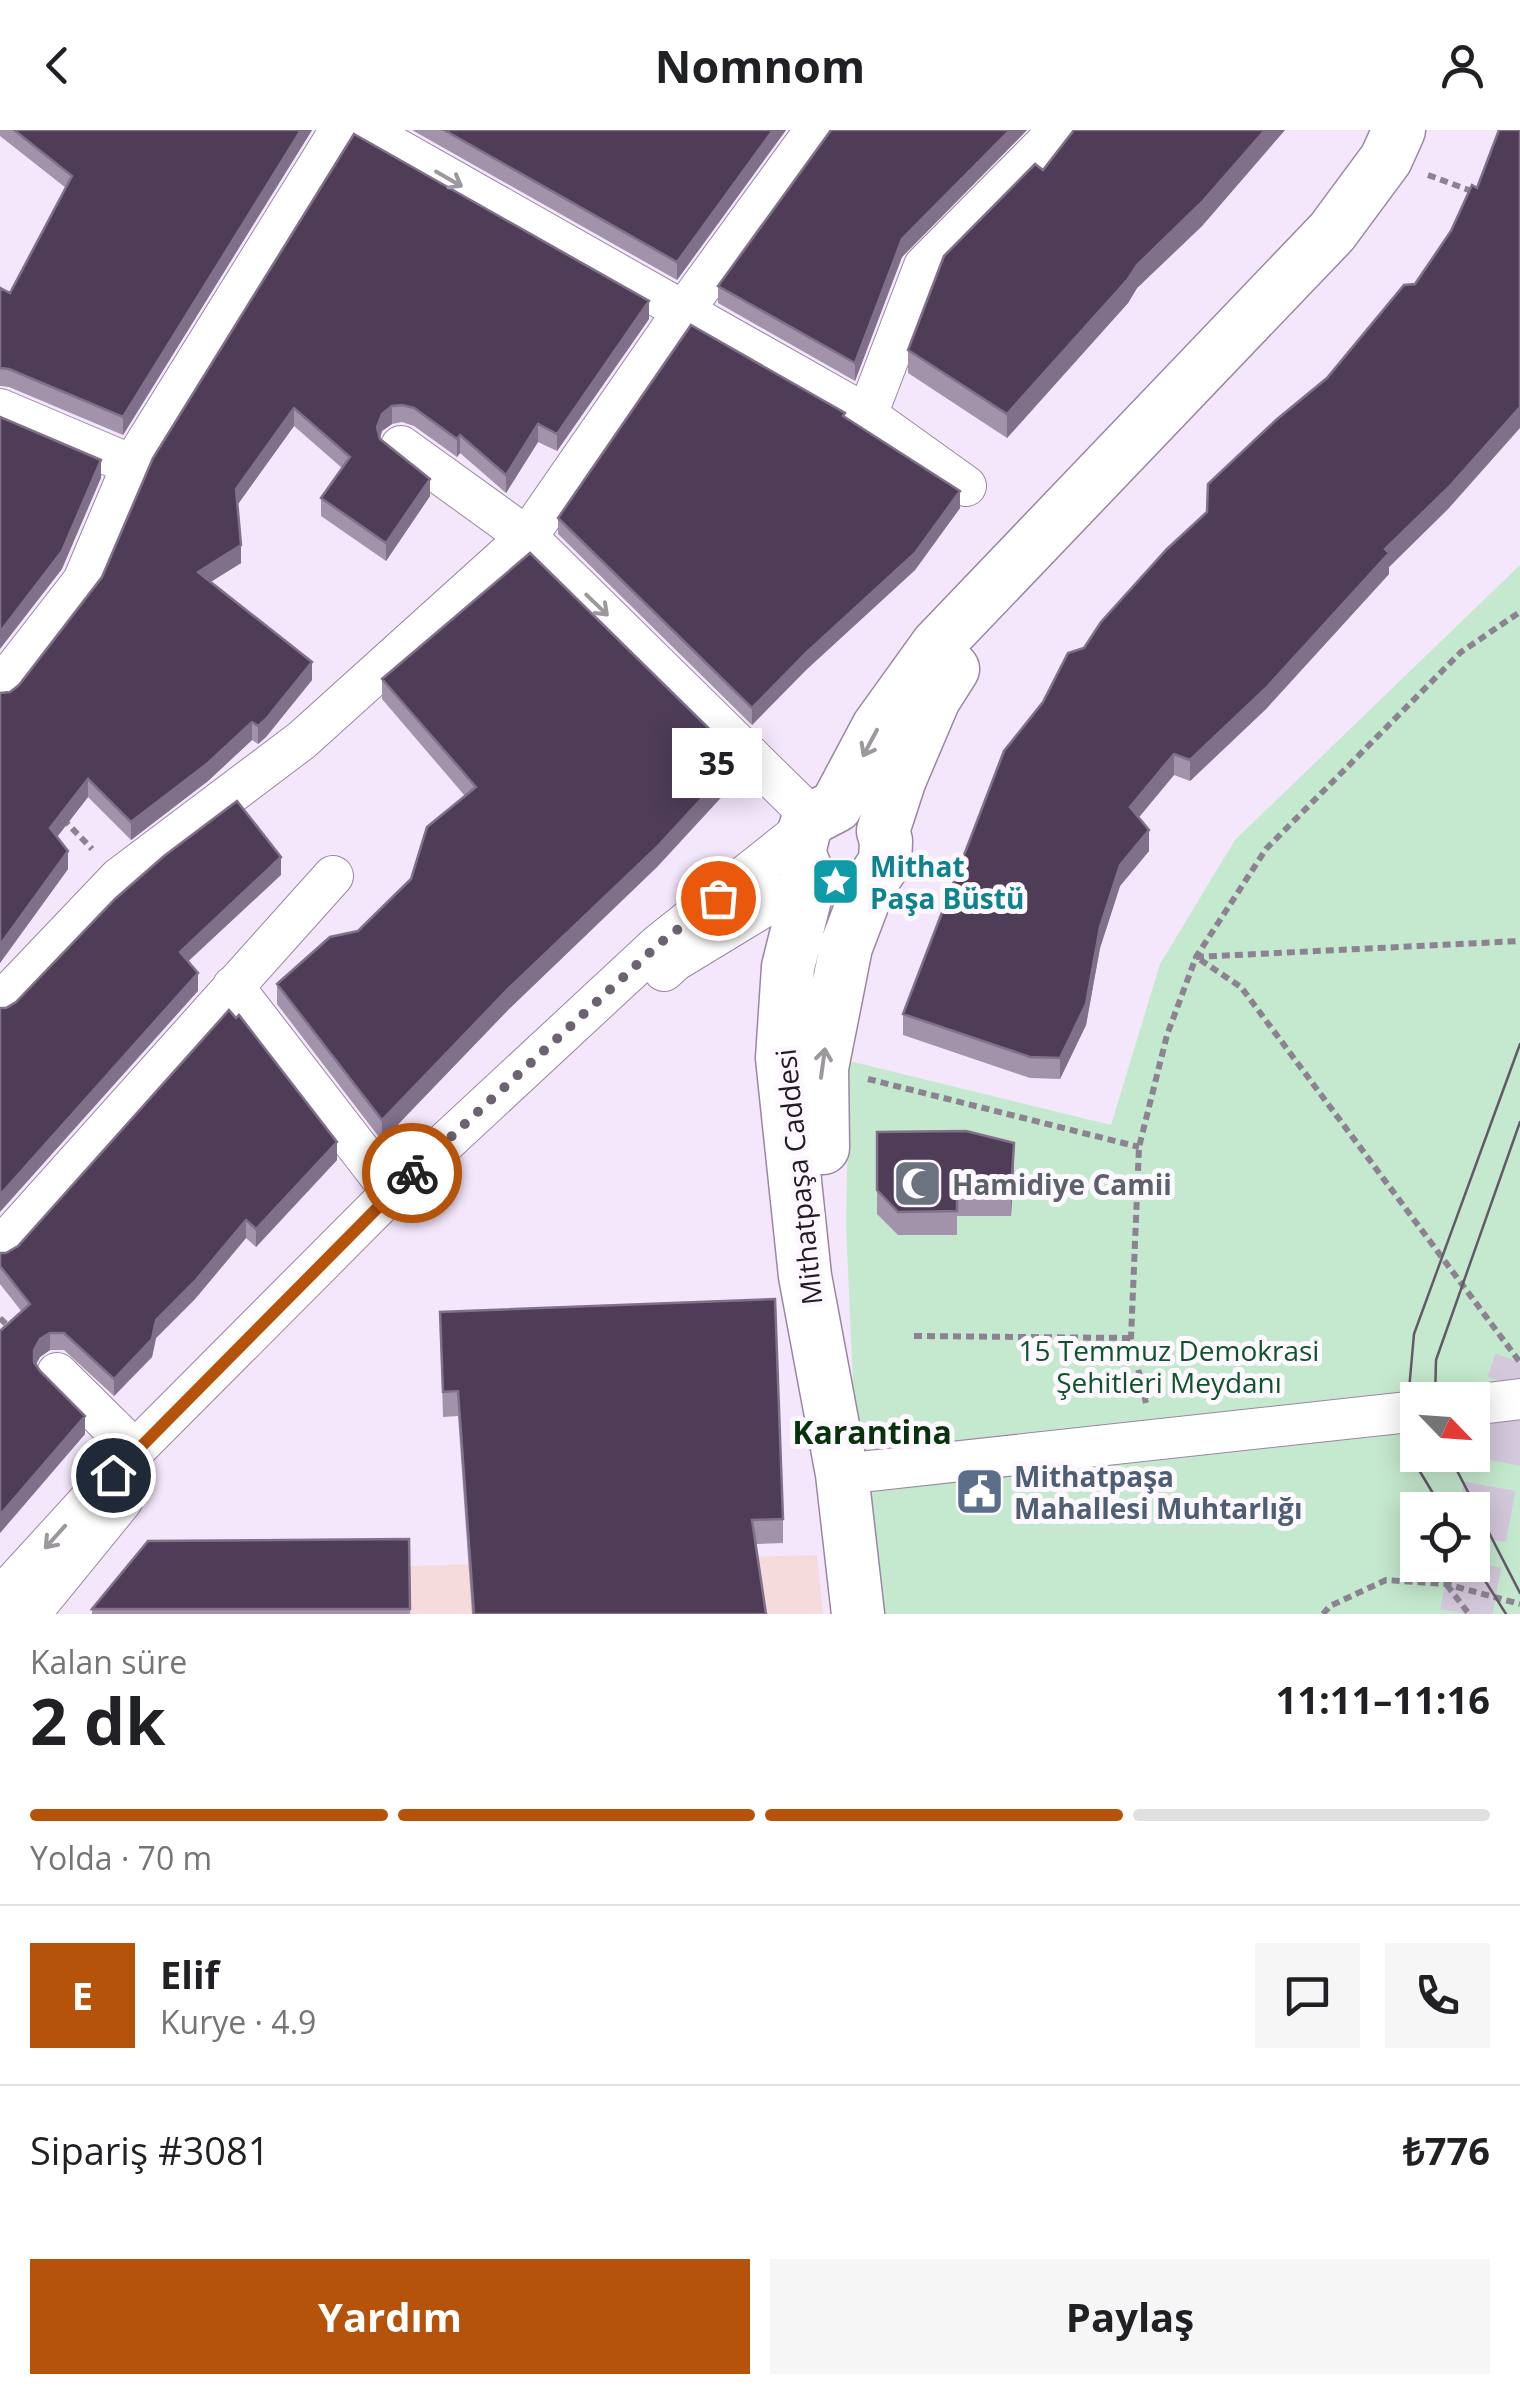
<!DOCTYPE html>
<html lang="tr">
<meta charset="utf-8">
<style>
:root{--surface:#fff;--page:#f6f6f6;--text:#202124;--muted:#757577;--line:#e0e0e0;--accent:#b45309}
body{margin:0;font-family:"Open Sans",sans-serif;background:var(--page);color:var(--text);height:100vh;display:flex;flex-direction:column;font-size:38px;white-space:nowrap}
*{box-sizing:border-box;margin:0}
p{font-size:32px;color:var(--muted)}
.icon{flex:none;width:55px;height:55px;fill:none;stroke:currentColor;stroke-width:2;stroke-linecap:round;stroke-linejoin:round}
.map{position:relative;height:1484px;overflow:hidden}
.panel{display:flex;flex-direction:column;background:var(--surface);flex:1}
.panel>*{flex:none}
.needle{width:65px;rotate:115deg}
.controls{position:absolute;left:1400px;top:1252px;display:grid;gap:20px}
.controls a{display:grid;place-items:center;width:90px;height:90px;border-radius:0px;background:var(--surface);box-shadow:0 5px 25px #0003;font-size:50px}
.pin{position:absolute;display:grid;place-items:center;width:85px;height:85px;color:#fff;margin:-42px;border:5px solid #fff;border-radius:50%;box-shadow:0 2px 10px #0007}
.courier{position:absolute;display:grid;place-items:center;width:100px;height:100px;margin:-50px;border:8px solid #b45309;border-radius:50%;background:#fff;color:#222;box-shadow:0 2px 12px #0007}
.bubble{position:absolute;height:70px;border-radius:0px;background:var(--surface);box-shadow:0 5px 25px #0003;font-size:32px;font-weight:700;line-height:70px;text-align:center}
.overview em{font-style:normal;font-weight:700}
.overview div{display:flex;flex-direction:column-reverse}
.overview{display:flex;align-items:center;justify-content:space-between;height:170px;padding:0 30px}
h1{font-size:65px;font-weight:700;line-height:75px}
.bar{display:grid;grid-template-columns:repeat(4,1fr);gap:15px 10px;align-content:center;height:120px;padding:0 30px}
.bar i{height:12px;border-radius:8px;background:var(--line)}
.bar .current{background:var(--accent)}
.bar p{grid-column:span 4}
.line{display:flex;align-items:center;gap:25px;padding:0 30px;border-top:2px solid var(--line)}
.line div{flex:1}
.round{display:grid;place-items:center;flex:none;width:105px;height:105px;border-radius:0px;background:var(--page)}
.primary-button{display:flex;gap:20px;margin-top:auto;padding:20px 30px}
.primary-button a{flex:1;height:115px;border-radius:0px;background:var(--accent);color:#fff;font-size:40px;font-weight:700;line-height:115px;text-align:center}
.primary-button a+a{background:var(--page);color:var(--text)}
header{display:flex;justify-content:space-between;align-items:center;height:130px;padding:0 30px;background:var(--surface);font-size:45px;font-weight:700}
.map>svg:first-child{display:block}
.commercial{fill:#f6dbdc}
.green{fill:#c5e9ce;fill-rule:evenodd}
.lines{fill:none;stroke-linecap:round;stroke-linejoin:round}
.major-tunnel{stroke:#d4c8db;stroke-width:52;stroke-dasharray:52 26;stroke-linecap:butt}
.minor-casing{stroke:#9a86a4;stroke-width:42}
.major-casing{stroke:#9a86a4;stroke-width:55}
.path{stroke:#8d8292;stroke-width:6;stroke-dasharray:8 5;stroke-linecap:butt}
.minor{stroke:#fff;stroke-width:40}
.major{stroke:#fff;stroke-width:52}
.tram{stroke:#635a68;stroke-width:2.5}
.wall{fill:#a292aa}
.shaded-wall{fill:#807089}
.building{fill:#4f3d58;stroke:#807089;stroke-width:2.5}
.oneway{stroke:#9c989d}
.done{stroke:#6c6271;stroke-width:10;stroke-dasharray:0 18}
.route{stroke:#b45309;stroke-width:12}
.labels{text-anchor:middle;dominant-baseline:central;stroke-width:10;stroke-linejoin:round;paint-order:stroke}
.culture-label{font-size:28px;font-weight:bold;fill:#0d838f;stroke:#fcf8fe;text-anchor:start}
.street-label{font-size:28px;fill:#221a26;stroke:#fcf8fe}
.worship-label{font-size:28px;font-weight:bold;fill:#5b616d;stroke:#fcf8fe;text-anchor:start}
.park-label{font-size:28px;fill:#0d542c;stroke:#fcf8fe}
.service-label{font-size:28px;font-weight:bold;fill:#4e5e75;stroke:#fcf8fe;text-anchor:start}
.quarter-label{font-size:32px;font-weight:bold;fill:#07320c;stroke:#fcf8fe}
</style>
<header><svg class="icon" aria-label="back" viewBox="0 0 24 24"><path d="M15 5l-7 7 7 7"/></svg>Nomnom<svg class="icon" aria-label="person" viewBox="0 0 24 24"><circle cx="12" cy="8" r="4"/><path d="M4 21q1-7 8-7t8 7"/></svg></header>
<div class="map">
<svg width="1520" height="1484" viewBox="0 0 1520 1484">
<rect width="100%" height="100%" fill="#f4e7fb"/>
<path class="commercial" d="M817 1425 823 1484H110L409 1436Z"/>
<path class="green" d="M1520 435V1484H876L855 1299 846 1095 849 931 1111 995 1160 834 1235 710ZM1418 1270H1472V1325H1418ZM1418 1380H1472V1435H1418Z"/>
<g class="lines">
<path class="major-tunnel" d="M1466 1484 1504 1280 1520 1232"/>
<defs>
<path id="minor" d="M364 0 867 285 966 356
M0 279 132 335
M867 285 924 136 1059 0
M401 316 527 407 813 688
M0 558 83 451 132 335 340 0
M664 841 675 831 810 749
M233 856 392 1062
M0 873 119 748 302 610 527 407 682 183 815 0
M0 1118 333 746
M57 1243 135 1320
M1472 1275 1520 1269
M842 1344 1418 1281
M0 1468 135 1320 392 1062 659 814 805 698
M30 1484 122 1371"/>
<path id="major" d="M823 1018 822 938 846 817 870 754 885 732 886 711 883 701 900 649 934 569 953 539
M858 1484 842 1344 805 1146 782 928 788 837 810 749 799 723 805 698 813 688 836 676 878 597 937 515 1332 102 1386 29 1399 0"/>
</defs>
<use href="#minor" class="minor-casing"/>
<use href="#major" class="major-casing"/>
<path class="path" d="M1428 45 1477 63
M63 689 92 719
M868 949 1139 1017
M0 1188 12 1200
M914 1206 1131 1208
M1519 1231 1241 857 1196 827 1520 811
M1146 1273 1131 1208 1139 1017 1167 905 1196 827 1266 719 1461 522 1520 482
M1447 1455 1469 1484
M1323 1484 1330 1476 1386 1450 1446 1454 1520 1474"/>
<use href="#minor" class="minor"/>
<use href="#major" class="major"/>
<path class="tram" d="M1435 1270 1436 1230 1520 992
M1449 1325 1520 1463
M1443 1380 1419 1340 1407 1282 1414 1204 1520 914
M1472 1430 1506 1484"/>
</g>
<path class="wall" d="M0 0H312L123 305 9 257 0 256V158L10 163 66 58 0 6Z
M412 0H786L677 150Z
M831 0H1027L902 127 855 251 718 173V156Z
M1074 0H1285L1202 96 1137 158 1128 173 1007 308 908 243V220Z
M354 4 649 171V189L557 321 538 312 506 363 460 323 457 327 414 296 402 292 392 294 382 301 380 309 430 349V366L386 431 321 386V368L342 338 294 296 237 375 241 433 210 452 312 532V550L266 607 258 614 252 610 208 651 131 710 88 667 57 707 68 721V739L0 833V563L10 562 19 555 102 447 153 328Z
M1477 58 1449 378 1389 437V444L1266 579 1190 651 1174 645 1139 687 1149 721 1120 756 1100 818 1086 895 1060 949 1030 948 903 905V884L1043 572 1084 518 1327 248 1415 154 1451 101Z
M845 287 960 378 915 440 806 540 752 595 558 404V388Z
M382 549 739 648 657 737 508 880 382 1011 277 874V854L358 801 411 749 465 666 382 569Z
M877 1002 1014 1036 1011 1086H957V1105H898L877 1084Z
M337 1030 256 1117 246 1108 195 1169 156 1208 152 1227 114 1266 64 1220H50L40 1227 36 1234 85 1304 0 1403V1201L22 1182 0 1154V1123H6Z
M440 1182 783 1389V1413L756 1414 766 1484H472L458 1286 443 1287Z
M409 1409 410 1484H92V1479Z"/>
<path class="shaded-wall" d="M301 0H312L123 305V287Z
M773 0H786L677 150V132Z
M1010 0H1027L902 127 855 251V233L902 109Z
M1265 0H1285L1202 96 1137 158 1128 173 1007 308V284L1137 135Z
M649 171V189L557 321V304Z
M392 276V294L382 301 377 315V297L382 284Z
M1520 277V298L1449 378 1389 437V444L1266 579 1190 651V630L1385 419Z
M294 278V296L236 377V359Z
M538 294V312L506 363V345Z
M460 305V323L457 327V309Z
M101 330V348L62 439 0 519V502Z
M430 349V366L386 431V413Z
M960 361V378L915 440 806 540 752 595V578Z
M241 415V433L198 460V442Z
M312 532V550L266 607 258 614V596Z
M252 592V610L208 651 131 710V692Z
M1174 624V645L1130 698V677Z
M739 628V648L657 737 508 880 382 1011V990L508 859Z
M88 649V667L50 716V698Z
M1149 700V721L1120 756 1100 818 1086 895 1060 949V928L1120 735Z
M68 721V739L0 833V815Z
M281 727V745L180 839V822Z
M198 843V861L0 1082V1065Z
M337 1012V1030L256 1117V1099Z
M1014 1013V1036L1011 1086V1063Z
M246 1090V1108L195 1169 156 1208 152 1227 114 1266V1249L156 1190Z
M50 1203V1220L40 1227 34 1238V1220L40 1209Z
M85 1286V1304L0 1403V1385Z"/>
<path class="building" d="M14 0H301L123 287 9 239 0 238V158L10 163 72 46Z
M444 0H773L677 132Z
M831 0H1010L902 109 855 233 718 156Z
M1074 0H1265L1202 72 1137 135 1128 149 1007 284 908 220 944 126 1035 34 1043 40Z
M1499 0H1520V277L1449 357 1385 419 1389 423 1266 558 1190 630 1174 624 1130 677 1149 700 1120 735 1100 797 1086 874 1060 928 1030 927 903 884 1004 621 1043 572 1068 523 1084 518 1101 492 1167 419 1207 382 1208 354 1276 290 1327 248 1404 155 1415 154 1451 101 1472 55 1477 58Z
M354 4 649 171 557 304 538 294 506 345 460 305 457 309 414 278 402 275 392 276 382 284 377 297 380 309 430 349 386 413 321 368 350 327 294 278 236 359 241 415 198 442 312 532 266 589 258 596 252 592 208 633 131 692 88 649 50 698 68 721 0 815V563L10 562 19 555 102 447 153 328Z
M691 195 845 283 843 286 960 361 915 423 806 523 752 578 558 388Z
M0 287 101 330 62 421 0 502Z
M530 423 739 628 657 717 508 859 382 990 277 854 330 807 358 801 411 749 427 697 476 657 382 549Z
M237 671 281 727 180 822 198 843 0 1065V878H6L16 872 115 769 164 726Z
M229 880 236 888 239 885 337 1012 256 1099 246 1090 195 1151 156 1190 152 1209 114 1249 64 1203H50L40 1209 34 1220V1232L40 1241 85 1286 0 1385V1201L30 1174 0 1136V1123H6L18 1116Z
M966 1001 1014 1013 1011 1063 957 1062V1081L898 1082 877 1060V1002Z
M775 1169 783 1389 752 1390 766 1484H474L458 1261 443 1262 440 1182Z
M409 1409 410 1479H92L148 1411Z"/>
<defs><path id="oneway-shaft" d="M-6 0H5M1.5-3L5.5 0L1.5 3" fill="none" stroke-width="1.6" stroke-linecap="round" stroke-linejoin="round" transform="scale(2.5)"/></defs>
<g class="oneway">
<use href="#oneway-shaft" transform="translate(449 49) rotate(30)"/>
<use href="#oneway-shaft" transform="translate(597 475) rotate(44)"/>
<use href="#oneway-shaft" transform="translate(870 613) rotate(118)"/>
<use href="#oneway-shaft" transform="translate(823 933) rotate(-82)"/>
<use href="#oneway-shaft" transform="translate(55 1407) rotate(132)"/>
</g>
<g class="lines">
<path class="done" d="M412 1043 659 814 718 768"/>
<path class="route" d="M113 1345 412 1043"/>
</g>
<defs>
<symbol id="sight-square" viewBox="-11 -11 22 22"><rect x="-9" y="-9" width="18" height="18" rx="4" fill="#0f9aa8" stroke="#fcf8fe"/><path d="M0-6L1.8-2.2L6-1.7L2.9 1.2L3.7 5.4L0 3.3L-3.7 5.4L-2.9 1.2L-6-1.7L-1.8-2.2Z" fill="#fff"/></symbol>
<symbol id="mosque-square" viewBox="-11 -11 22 22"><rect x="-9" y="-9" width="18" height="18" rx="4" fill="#6b7280" stroke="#fcf8fe"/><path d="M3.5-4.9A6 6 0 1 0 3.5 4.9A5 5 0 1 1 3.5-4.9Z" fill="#fff"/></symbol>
<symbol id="civic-square" viewBox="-11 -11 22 22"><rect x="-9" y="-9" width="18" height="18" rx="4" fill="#5c6f8a" stroke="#fcf8fe"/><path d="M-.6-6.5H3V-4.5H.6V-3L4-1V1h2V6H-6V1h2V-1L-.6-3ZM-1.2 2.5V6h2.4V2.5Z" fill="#fff"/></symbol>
</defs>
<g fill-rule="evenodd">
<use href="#sight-square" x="808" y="724" width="55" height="55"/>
<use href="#mosque-square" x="890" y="1026" width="55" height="55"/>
<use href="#civic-square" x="952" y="1334" width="55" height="55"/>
</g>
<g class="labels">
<g class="culture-label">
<text x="870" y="736">Mithat<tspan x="870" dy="32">Paşa Büstü</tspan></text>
</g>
<g class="street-label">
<text transform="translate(798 1047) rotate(-96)">Mithatpaşa Caddesi</text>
</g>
<g class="worship-label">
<text x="952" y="1054">Hamidiye Camii</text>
</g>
<g class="park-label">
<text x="1169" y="1220">15 Temmuz Demokrasi<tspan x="1169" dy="32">Şehitleri Meydanı</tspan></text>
</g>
<g class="service-label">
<text x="1014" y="1346">Mithatpaşa<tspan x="1014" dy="32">Mahallesi Muhtarlığı</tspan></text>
</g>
<g class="quarter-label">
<text x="872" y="1301">Karantina</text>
</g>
</g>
</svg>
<div class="controls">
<a><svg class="needle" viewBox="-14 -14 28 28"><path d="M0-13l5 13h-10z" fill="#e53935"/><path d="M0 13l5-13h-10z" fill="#757577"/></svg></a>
<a><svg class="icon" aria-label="locate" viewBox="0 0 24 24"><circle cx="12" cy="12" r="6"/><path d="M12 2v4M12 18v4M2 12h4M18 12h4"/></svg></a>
</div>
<div class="pin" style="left:718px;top:768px;background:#ea580c"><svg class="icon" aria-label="bag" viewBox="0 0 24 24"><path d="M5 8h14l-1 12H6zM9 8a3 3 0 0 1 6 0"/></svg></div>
<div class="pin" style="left:113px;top:1345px;background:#1f2937"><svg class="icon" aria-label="home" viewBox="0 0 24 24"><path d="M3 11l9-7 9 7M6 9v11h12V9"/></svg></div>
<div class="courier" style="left:412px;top:1043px"><svg class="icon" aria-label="bike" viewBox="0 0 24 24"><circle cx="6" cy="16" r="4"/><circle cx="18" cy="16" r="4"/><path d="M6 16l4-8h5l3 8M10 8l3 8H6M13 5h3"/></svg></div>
<div class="bubble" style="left:672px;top:598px;width:90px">35</div>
</div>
<section class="panel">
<div class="overview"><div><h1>2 dk</h1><p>Kalan süre</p></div><em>11:11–11:16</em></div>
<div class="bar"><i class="current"></i><i class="current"></i><i class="current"></i><i></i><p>Yolda · 70 m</p></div>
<div class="line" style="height:180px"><b class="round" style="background:var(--accent);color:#fff">E</b><div><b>Elif</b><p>Kurye · 4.9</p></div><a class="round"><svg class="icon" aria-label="chat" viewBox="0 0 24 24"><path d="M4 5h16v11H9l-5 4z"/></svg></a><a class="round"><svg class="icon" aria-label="phone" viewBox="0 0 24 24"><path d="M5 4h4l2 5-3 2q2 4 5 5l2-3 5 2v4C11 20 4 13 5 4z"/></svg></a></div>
<div class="line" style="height:130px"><div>Sipariş #3081</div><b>₺776</b></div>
<div class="primary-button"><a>Yardım</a><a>Paylaş</a></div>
</section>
